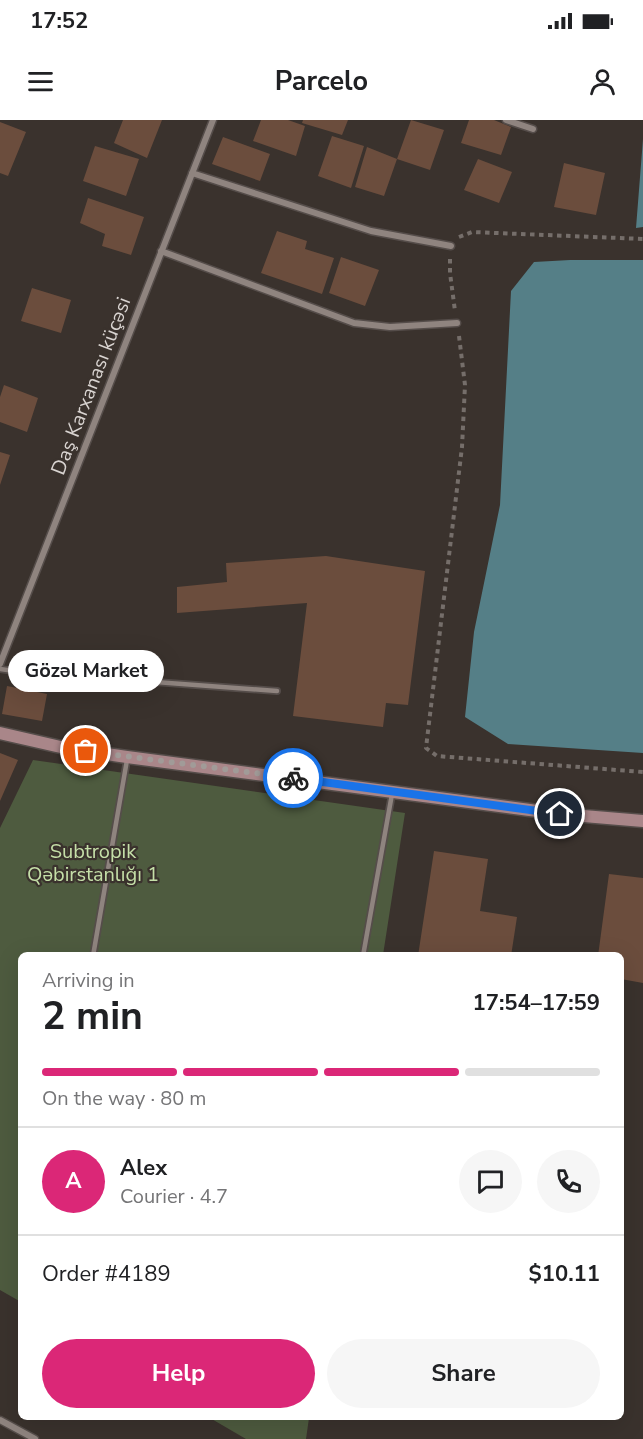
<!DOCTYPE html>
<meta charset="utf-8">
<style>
:root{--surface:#fff;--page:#f6f6f6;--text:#202124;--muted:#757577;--line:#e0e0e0;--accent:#db2777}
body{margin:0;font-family:"Nunito Sans",sans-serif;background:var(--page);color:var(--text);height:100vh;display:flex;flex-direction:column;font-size:22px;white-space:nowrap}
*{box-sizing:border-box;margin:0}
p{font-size:20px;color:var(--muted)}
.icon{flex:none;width:33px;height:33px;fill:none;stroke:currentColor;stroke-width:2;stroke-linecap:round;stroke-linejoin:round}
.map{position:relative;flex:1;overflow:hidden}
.panel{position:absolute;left:18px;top:832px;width:606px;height:468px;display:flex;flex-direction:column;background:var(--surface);border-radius:9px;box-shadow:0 6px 24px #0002}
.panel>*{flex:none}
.pin{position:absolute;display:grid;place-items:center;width:51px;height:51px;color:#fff;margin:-26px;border:3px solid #fff;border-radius:50%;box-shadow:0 2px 6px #0007}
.courier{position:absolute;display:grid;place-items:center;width:60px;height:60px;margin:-30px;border:4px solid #1a73e8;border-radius:50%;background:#fff;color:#222;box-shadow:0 2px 8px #0007}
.bubble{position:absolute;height:42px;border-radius:21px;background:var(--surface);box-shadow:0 6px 24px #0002;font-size:20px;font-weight:700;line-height:42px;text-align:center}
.summary em{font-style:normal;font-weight:700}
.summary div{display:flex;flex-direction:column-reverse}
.summary{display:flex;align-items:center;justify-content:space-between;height:102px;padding:0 24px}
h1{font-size:39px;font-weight:700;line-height:45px}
.bar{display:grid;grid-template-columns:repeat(4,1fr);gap:9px 6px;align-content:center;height:72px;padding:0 24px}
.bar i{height:8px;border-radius:4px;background:var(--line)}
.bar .active{background:var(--accent)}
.bar p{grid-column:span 4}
.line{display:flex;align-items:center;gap:15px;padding:0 24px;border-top:2px solid var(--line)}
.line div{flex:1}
.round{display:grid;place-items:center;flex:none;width:63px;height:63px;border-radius:32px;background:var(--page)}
.cta{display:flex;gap:12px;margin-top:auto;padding:12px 24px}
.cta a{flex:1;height:69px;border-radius:36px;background:var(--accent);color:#fff;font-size:24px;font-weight:700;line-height:69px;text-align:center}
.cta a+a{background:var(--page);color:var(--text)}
.status{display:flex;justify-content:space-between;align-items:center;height:42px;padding:0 30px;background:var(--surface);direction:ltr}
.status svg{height:16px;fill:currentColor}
header{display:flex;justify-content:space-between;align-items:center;height:78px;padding:0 24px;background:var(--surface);font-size:27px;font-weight:700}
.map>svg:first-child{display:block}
.green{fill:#4e5b3f}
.water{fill:#557f87}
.building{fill:#6b4d3d}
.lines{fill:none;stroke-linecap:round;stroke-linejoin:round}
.lane-casing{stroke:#554d4a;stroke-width:8}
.street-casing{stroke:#554d4a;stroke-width:9}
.secondary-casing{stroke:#554d4a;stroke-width:15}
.path{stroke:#756e6a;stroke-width:4;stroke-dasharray:4.5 4.5;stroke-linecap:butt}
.lane{stroke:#8f847f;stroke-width:4.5}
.street{stroke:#8f847f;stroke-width:6}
.secondary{stroke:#a98689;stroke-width:12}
.done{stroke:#a19b98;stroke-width:6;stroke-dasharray:0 10.8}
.route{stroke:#1a73e8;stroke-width:8}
.labels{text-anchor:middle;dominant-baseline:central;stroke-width:4.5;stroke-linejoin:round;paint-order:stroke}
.street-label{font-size:20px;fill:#d9d4d1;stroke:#3a322d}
.park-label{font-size:20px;fill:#c5dfa8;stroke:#3a322d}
</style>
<div class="status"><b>17:52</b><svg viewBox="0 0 49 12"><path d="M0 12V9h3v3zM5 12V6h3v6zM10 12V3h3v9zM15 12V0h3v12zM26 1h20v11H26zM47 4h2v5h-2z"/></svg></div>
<header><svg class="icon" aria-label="menu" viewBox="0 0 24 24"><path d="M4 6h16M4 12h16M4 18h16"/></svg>Parcelo<svg class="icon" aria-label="person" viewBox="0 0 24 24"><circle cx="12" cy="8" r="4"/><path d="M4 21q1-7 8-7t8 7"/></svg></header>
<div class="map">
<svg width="643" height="1319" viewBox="0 0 643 1319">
<rect width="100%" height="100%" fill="#3a322d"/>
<path class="green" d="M33 640 405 693 383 835 21 836V1182L0 1170V708Z
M210 1298H309L306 1319H246Z"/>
<path class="water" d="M643 19V107L636 108Z
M570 140H643V633L508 624 465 597 474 512 500 385 511 171 534 142Z"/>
<path class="building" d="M123 0H162L147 38 114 23Z
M261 0H288L305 6 296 36 253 21Z
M303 0H348L342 15 302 3Z
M411 0 444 10 430 50 397 39 384 76 355 67 367 27 397 39Z
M469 0H494L511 7 501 35 461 23Z
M0 2 26 12 8 56 0 53Z
M332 16 364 26 351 68 318 56Z
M223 17 270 34 260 61 212 44Z
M95 26 139 39 126 76 83 61Z
M478 39 512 52 499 83 464 70Z
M564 43 605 53 596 95 554 87Z
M88 78 144 97 131 135 102 126 105 114 80 103Z
M277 111 307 121 305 129 334 138 322 174 261 153Z
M341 137 379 150 365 186 329 173Z
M32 168 71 180 61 213 21 201Z
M4 265 38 278 27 312 0 302V277Z
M0 332 10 335 0 365Z
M326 436 425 451 408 585 386 583 383 607 293 596 307 483 177 493V467L227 462 226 443Z
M7 566 47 574 42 601 2 594Z
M0 633 18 640 0 681Z
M434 731 488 739 480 791 517 797 511 836H418Z
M609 754 643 758V863L621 859V836H598Z"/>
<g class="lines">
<defs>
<path id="lane" d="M0 549 21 552 277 571
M93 836 127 640
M363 836 392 674"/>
<path id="street" d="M506 0 533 9
M192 53 371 111 451 126
M161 131 354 203 390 207 457 203
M0 544 213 0
M0 1300 35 1319"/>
<path id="secondary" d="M0 613 65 628 127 637 560 694 643 701"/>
</defs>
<use href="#lane" class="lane-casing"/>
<use href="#street" class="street-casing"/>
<use href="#secondary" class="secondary-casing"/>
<path class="path" d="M459 117 472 112 643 119
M450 139V153L455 191
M459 216 465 265 462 327 426 628 437 636 643 652"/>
<use href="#lane" class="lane"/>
<use href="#street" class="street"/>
<use href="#secondary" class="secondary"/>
</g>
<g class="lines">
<path class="done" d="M86 631 293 658"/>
<path class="route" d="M293 658 560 694"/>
</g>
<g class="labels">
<g class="street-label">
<text transform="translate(91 266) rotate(-69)">Daş Karxanası küçəsi</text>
</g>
<g class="park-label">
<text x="93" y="731">Subtropik<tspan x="93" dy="23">Qəbirstanlığı 1</tspan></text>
</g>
</g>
</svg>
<div class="pin" style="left:86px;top:631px;background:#ea580c"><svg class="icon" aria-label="bag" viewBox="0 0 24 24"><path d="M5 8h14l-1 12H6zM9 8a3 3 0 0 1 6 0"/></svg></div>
<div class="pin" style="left:560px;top:694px;background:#1f2937"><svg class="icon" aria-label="home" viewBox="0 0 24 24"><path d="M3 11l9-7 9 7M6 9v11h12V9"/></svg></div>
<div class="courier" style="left:293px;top:658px"><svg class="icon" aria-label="bike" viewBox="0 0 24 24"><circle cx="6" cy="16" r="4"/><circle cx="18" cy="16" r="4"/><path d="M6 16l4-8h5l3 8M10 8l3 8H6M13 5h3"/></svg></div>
<div class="bubble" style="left:8px;top:530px;width:156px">Gözəl Market</div>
<section class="panel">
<div class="summary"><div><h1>2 min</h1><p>Arriving in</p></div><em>17:54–17:59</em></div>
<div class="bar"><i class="active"></i><i class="active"></i><i class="active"></i><i></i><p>On the way · 80 m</p></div>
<div class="line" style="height:108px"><b class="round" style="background:var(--accent);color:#fff">A</b><div><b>Alex</b><p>Courier · 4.7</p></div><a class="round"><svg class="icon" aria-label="chat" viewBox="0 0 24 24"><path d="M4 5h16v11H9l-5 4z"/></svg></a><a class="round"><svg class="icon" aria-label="phone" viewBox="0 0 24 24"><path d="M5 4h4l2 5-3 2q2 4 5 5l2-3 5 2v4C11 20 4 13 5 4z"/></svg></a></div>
<div class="line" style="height:78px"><div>Order #4189</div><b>$10.11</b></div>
<div class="cta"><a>Help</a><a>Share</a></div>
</section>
</div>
